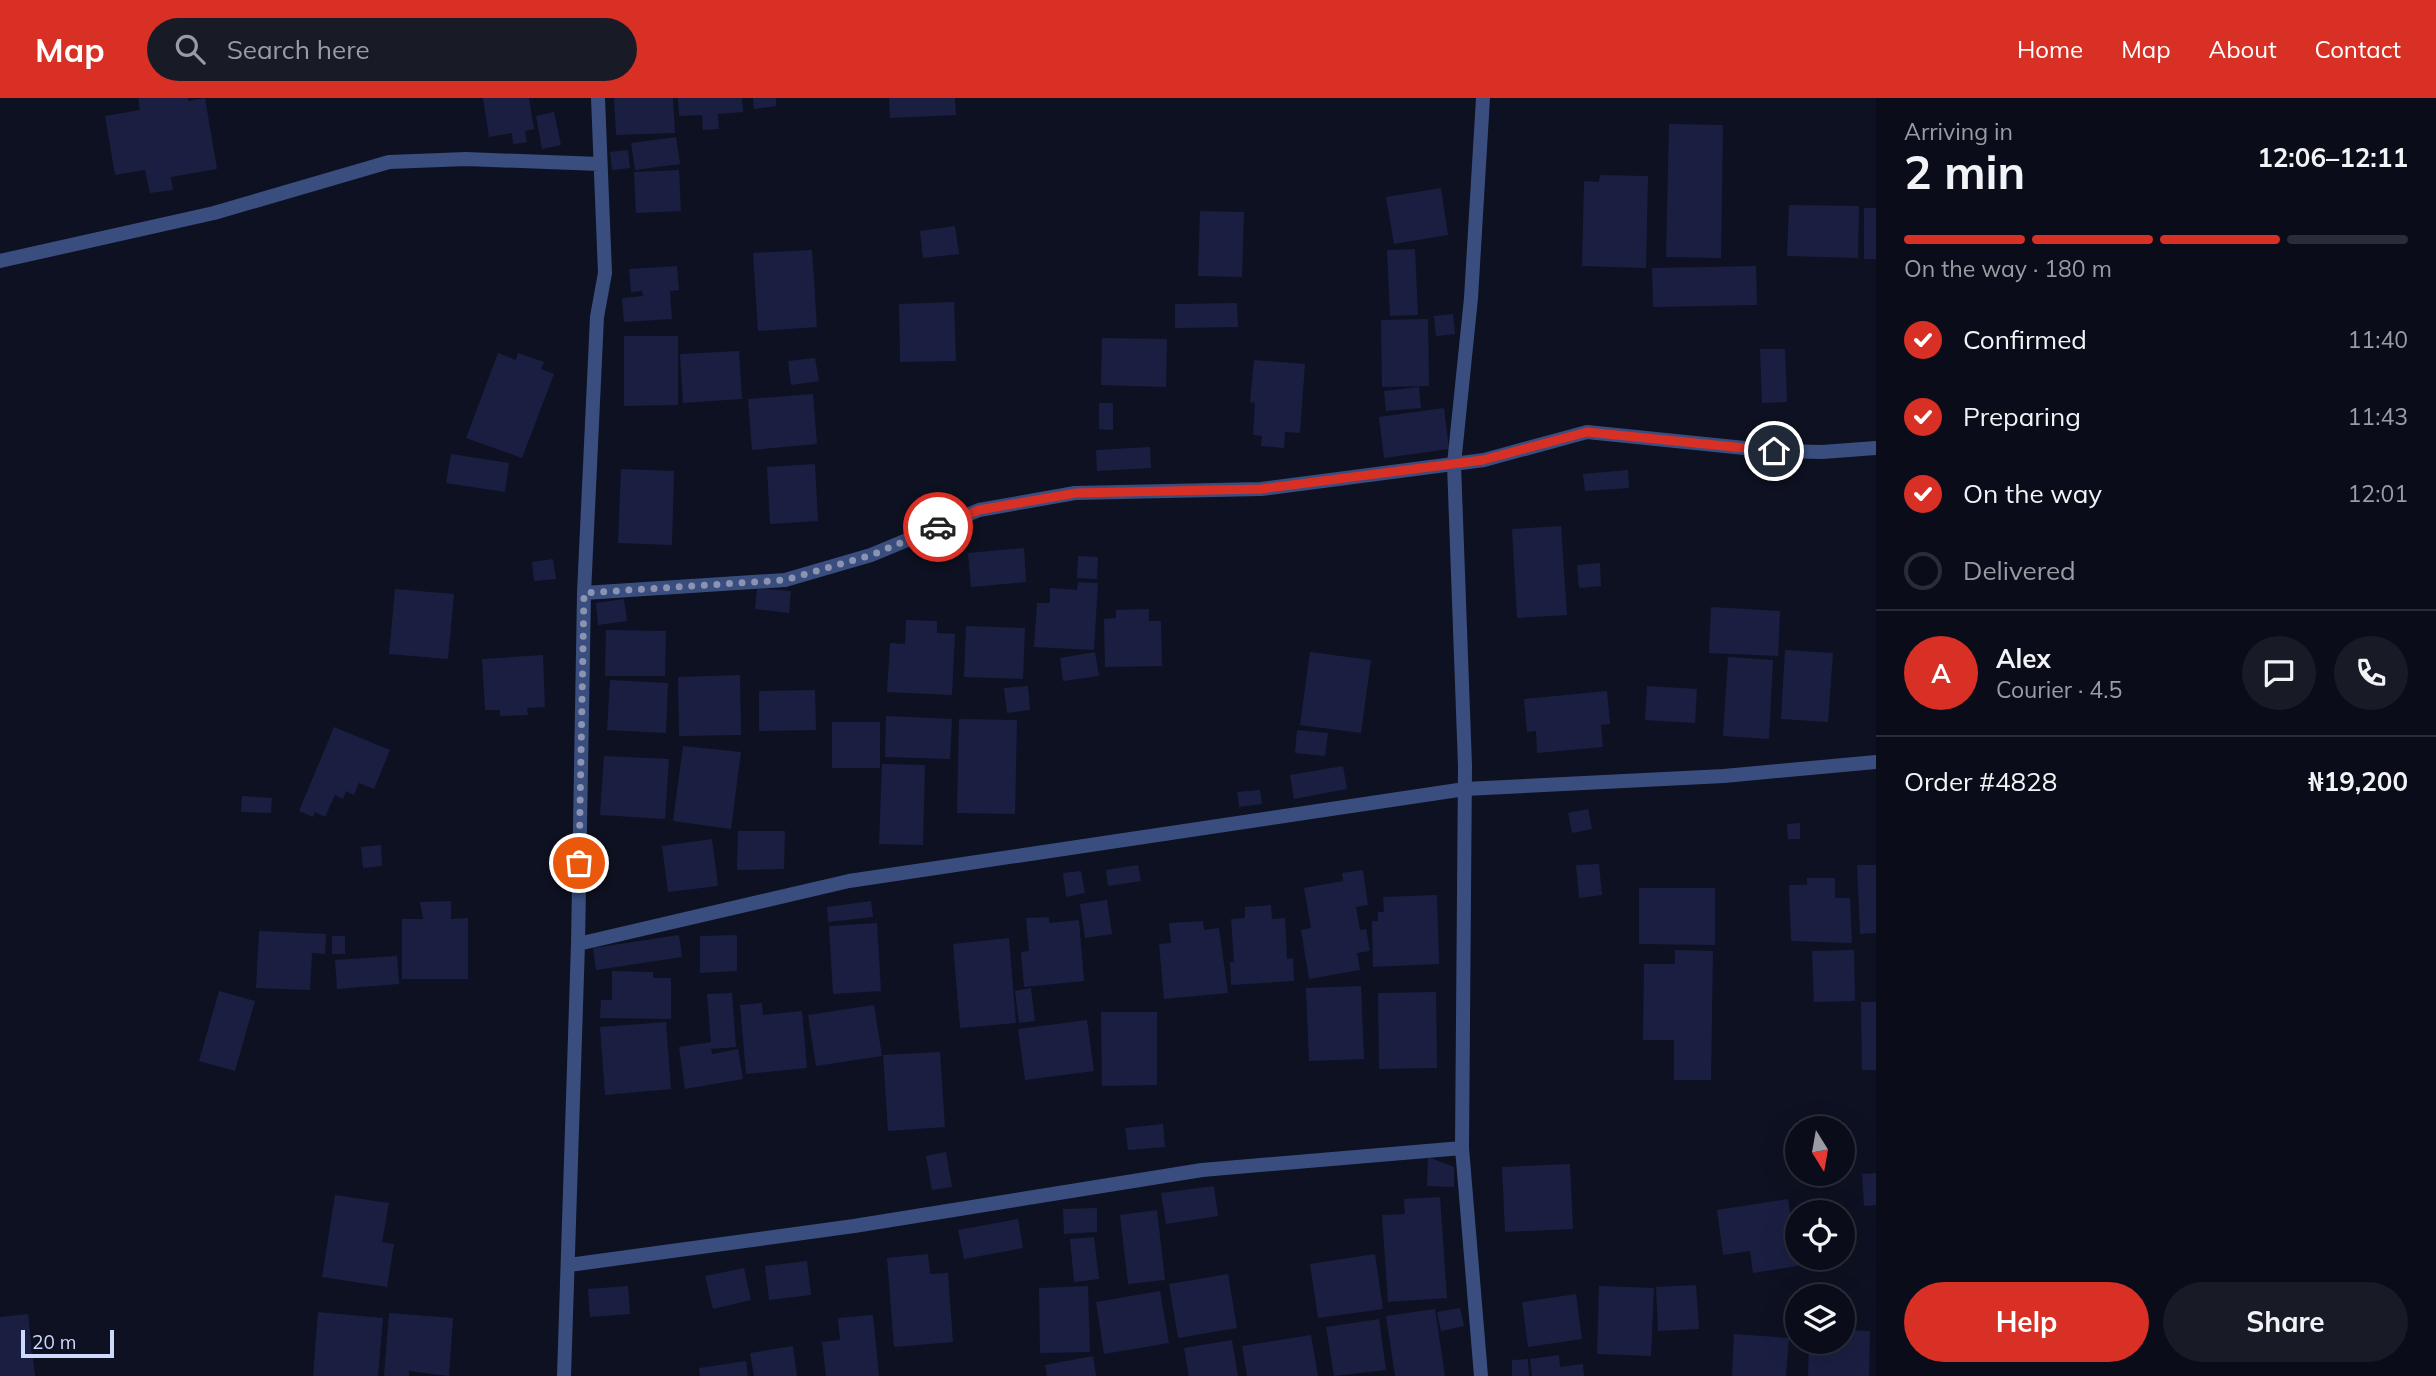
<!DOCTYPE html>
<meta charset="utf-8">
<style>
:root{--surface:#0a0d19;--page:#181b26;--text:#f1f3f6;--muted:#999ca2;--line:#2a2d38;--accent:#d93025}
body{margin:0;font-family:Mulish,sans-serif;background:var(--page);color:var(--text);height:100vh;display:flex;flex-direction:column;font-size:26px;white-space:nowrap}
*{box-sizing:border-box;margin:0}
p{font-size:23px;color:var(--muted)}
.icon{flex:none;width:38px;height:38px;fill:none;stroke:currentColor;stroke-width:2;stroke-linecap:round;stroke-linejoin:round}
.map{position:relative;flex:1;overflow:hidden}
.panel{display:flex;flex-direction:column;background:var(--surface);width:560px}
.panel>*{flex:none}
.needle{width:46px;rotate:169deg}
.tools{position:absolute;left:1785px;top:1018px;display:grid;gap:14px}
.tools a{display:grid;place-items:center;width:70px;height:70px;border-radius:50%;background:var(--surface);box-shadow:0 7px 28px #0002,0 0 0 2px var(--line);font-size:35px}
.scale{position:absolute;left:21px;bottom:18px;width:93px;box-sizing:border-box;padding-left:7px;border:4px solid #ced9fe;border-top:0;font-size:19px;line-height:24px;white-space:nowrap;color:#ced9fe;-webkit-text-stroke:5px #0e1121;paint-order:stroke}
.pin{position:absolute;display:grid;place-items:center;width:60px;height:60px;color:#fff;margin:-30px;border:4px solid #fff;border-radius:50%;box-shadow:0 2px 7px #0007}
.courier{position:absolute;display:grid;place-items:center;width:70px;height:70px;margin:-35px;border:5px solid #d93025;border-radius:50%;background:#fff;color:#222;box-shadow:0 2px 9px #0007}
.summary em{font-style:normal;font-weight:700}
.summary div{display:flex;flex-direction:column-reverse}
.summary{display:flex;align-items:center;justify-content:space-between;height:119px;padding:0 28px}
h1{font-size:46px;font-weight:700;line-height:52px}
.bar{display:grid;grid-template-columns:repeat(4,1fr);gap:10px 7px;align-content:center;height:84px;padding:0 28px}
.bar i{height:9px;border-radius:5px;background:var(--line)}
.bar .on{background:var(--accent)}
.bar p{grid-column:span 4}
.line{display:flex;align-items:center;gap:18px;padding:0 28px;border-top:2px solid var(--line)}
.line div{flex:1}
.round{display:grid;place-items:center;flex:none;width:74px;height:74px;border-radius:37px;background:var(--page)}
ol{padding:0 28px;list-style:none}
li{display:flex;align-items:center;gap:21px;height:77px}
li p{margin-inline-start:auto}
li .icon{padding:7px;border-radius:50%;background:var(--accent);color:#fff;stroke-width:4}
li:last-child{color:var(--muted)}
li i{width:38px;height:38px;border:4px solid var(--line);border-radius:50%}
.cta{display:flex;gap:14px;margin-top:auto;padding:14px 28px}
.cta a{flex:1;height:80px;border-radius:42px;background:var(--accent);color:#fff;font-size:28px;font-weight:700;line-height:80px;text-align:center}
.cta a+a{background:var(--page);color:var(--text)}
header{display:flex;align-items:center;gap:42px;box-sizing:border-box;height:98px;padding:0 35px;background:var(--accent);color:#fff}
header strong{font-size:33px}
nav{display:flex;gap:38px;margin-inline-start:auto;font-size:24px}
.search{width:490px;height:63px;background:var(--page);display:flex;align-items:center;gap:18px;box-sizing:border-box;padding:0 24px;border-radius:38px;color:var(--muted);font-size:26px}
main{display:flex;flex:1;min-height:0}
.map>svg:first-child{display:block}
.building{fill:#1a1f42}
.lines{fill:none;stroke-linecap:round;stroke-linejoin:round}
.minor{stroke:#394e7f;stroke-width:14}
.done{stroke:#8b93b1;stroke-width:7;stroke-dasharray:0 12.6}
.route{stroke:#d93025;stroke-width:9}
</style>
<header>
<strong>Map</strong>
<div class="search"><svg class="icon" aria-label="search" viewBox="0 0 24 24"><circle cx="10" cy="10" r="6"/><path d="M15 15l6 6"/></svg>Search here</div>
<nav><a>Home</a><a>Map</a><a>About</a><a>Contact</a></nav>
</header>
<main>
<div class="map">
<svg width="1876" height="1278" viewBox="0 0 1876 1278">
<rect width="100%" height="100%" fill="#0e1121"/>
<path class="building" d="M138 0H188V3L205 0 217 71 171 79 173 92 150 95 145 72 115 77 105 18 140 12Z
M483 0H529L534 31 525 33 527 44 513 46 512 35 489 39Z
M614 0H673L675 35 616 37Z
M678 0H742L743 14 718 16 719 31 703 32 702 17 679 18Z
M753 0H776V8L754 11Z
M889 0H955L956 17 890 20Z
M554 14 561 47 542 51 536 18Z
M1669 26 1723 27 1721 160 1666 159Z
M676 39 680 66 635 72 631 45Z
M628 52 630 70 612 72 610 54Z
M679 72 681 113 636 115 634 74Z
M1600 77 1648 78 1646 170 1582 168 1584 83 1599 84Z
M1441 90 1448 137 1394 146 1386 99Z
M1789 107 1859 108 1858 160 1787 158Z
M1864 110H1876V161H1864Z
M1200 113 1244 114 1242 179 1198 178Z
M955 128 959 156 923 160 920 133Z
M1415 151 1418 217 1390 218 1387 152Z
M812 152 817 229 758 233 753 155Z
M677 168 679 192 670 193 672 221 624 224 622 200 643 198 642 193 631 194 629 171Z
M1756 168 1757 207 1653 209 1652 170Z
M954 204 956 263 900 264 899 206Z
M1237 205 1238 229 1175 230V206Z
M1453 216 1455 236 1436 238 1434 218Z
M1428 221 1429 288 1382 289 1381 222Z
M624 238H678V307L624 308Z
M1102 240 1167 241 1166 289 1101 287Z
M1760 251H1785L1787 304 1762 305Z
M739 253 742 301 683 305 680 256Z
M498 255 516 262 518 255 544 264 541 271 554 276 522 360 466 340Z
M815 260 819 283 791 287 788 263Z
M1254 262 1305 266 1300 335 1285 334 1284 350 1261 348 1262 338 1253 337 1255 305 1250 304Z
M1419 289 1421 310 1386 313 1384 293Z
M813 296 817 346 752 352 748 301Z
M1099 305H1113V332L1099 331Z
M1444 310 1449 351 1384 360 1379 319Z
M1150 349 1151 370 1097 373 1096 352Z
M451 356 509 365 505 394 446 385Z
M815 366 818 423 770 426 767 369Z
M621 371 674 373 672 447 618 445Z
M1628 372 1629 390 1585 393 1583 376Z
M1561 428 1567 517 1517 520 1512 431Z
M1024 450 1026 484 971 489 968 455Z
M1078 458 1098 459 1097 481 1077 480Z
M553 461 556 481 534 483 532 464Z
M1600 465 1601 488 1579 490 1577 467Z
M1078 484 1098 485 1094 552 1034 549 1037 505H1050V490L1077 492Z
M757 490 791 493 789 515 755 511Z
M395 491 454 496 448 561 389 556Z
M624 501 627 523 598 527 596 505Z
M1711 509 1780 513 1778 558 1709 555Z
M1149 511V523H1161L1162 568 1105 569 1104 521 1116 520V512Z
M906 522 937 523V535L955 536 952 597 887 594 890 545 905 546Z
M966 528 1025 530 1023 581 964 579Z
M606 532 666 533 665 578H605Z
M1785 552 1833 555 1828 624 1781 621Z
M1095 554 1099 578 1063 583 1060 560Z
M1310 554 1371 562 1361 635 1300 627Z
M543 557 545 609 527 610 528 617 500 618V612H485L482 561Z
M1728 559 1773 562 1769 641 1723 638Z
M740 577 741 637 679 638 678 579Z
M610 582 668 585 666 635 607 632Z
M1028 588 1030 612 1007 615 1004 590Z
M1647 588 1697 591 1695 625 1645 622Z
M815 592 816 632 759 633V593Z
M1607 593 1610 626 1601 627 1603 649 1537 655 1536 633 1527 634 1524 601Z
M886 618 952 621 950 661 885 659Z
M959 621 1017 622 1015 716 957 715Z
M832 624H880V670H832Z
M334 629 390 652 374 691 359 685 354 697 346 693 343 701 335 697 325 719 315 714 313 719 299 713Z
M1297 632 1328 635 1325 658 1295 655Z
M683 648 741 654 731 731 673 723Z
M604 658 669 661 665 721 600 717Z
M882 666 925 667 923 747 879 746Z
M1343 668 1347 691 1294 701 1290 677Z
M1260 692 1262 706 1239 709 1237 694Z
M242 698 272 700 271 715 241 714Z
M1588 711 1592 731 1572 735 1568 715Z
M1800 725V741H1788L1787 726Z
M738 733H785L784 771 737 772Z
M712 741 718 788 668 794 662 748Z
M381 747 382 768 363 770 361 749Z
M1599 766 1602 797 1579 800 1576 767Z
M1138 767 1141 783 1108 788 1106 772Z
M1857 767H1876V835L1860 836Z
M1363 772 1368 807 1356 809 1360 832 1366 831 1370 853 1357 855 1360 872 1309 881 1301 832 1311 830 1304 790 1343 783 1342 775Z
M1081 773 1085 795 1066 799 1063 775Z
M1807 780H1835V800H1850L1852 845 1791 843 1789 787H1807Z
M1639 790H1715V847L1639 846Z
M1437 797 1439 866 1373 869 1372 823H1378V814H1384L1383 799Z
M1107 802 1112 836 1085 840 1080 806Z
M451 803V821L468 820V881H402V821H423L420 804Z
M871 803 873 819 828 824 827 809Z
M1271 807 1272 821 1285 820 1287 861 1293 860 1294 883 1231 887 1230 864H1234L1231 821 1245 820V809Z
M1049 819V825L1079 822 1084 883 1024 889 1021 854 1029 853 1026 820Z
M1203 823 1204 832 1219 830 1228 895 1164 901 1159 846 1171 845 1169 825Z
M877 825 881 893 833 896 829 828Z
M259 833 326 836 325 856 312 855 310 892 256 890Z
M679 837 682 859 596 872 593 850Z
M737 837V873L700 875V838Z
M332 838H345V856H332Z
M1009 840 1016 925 960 930 953 846Z
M1675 852 1713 853 1711 982H1674V942H1643L1644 866H1675Z
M1854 852 1855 903 1814 904 1812 853Z
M397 858 399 886 337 891 335 862Z
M612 873 653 874V880H671V921L600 920 601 902H612Z
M1361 888 1364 961 1309 963 1306 890Z
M1031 890 1035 923 1019 925 1015 893Z
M219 893 255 903 235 973 199 963Z
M1436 894 1437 970 1379 971 1378 895Z
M732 895 736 949 711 951 712 956 738 951 743 981 685 991 679 949 711 944 707 896Z
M1861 904H1876V972H1862Z
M762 905 763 917 802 913 807 970 746 976 740 907Z
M874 907 882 958 816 968 808 917Z
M1101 914H1157V987L1102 988Z
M1087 922 1094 973 1025 982 1018 931Z
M666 924 671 991 605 997 600 929Z
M940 954 945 1029 888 1033 883 957Z
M1163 1026 1165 1049 1128 1052 1125 1030Z
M946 1054 952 1089 932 1092 926 1058Z
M1428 1059 1454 1069V1089L1427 1088Z
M1570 1066 1573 1131 1505 1134 1502 1069Z
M1876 1075V1107L1864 1108 1862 1076Z
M1214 1088 1218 1118 1166 1126 1161 1095Z
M335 1097 389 1105 382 1144 394 1146 387 1189 322 1179Z
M1440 1099 1447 1200 1388 1204 1382 1117 1405 1116 1404 1101Z
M1788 1101 1798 1168 1753 1175 1750 1153 1723 1157 1717 1112Z
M1097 1110V1134L1064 1136 1063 1111Z
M1157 1112 1165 1182 1128 1186 1120 1117Z
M1018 1121 1023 1150 964 1161 958 1132Z
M1094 1139 1099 1181 1074 1184 1070 1141Z
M928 1156 930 1176 948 1175 953 1244 894 1249 887 1160Z
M1375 1156 1383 1211 1318 1220 1310 1166Z
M807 1163 811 1197 769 1202 765 1168Z
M744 1170 751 1202 713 1211 705 1178Z
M1228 1176 1237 1230 1178 1240 1169 1186Z
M1696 1187 1699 1231 1658 1233 1656 1189Z
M628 1188 630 1216 590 1219 588 1191Z
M1088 1188 1090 1254 1040 1255 1039 1190Z
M1599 1188 1654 1190 1651 1258 1597 1256Z
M1160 1193 1169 1245 1104 1256 1096 1204Z
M1576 1196 1582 1241 1528 1249 1522 1204Z
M1460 1210 1464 1228 1441 1233 1437 1214Z
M1435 1211 1445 1278H1395L1386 1218Z
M318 1214 383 1220 378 1278H313Z
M389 1215 453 1220 449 1278 409 1273V1278H384Z
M28 1216 35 1278H0V1219Z
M873 1217 879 1278H826L822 1244 840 1242 838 1220Z
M1379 1221 1386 1272 1334 1278 1326 1229Z
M1843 1232 1870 1233 1869 1278H1808L1809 1244H1843Z
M1734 1236 1789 1240 1786 1278H1732Z
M1311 1237 1318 1278H1247L1242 1248Z
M1232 1242 1238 1278H1189L1184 1250Z
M793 1248 797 1278H754L750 1255Z
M1559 1257 1560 1269 1583 1266 1584 1278H1532L1530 1261Z
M1093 1258 1096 1278H1047L1045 1267Z
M1528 1261 1529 1278H1512V1262Z
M746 1263 748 1278H700L699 1270Z"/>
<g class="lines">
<path class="minor" d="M0 163 214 115 389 64 466 61 600 66
M584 495 785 482 871 457 979 412 1075 395 1261 391 1484 362 1587 334 1774 353 1822 354 1876 350
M578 846 849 783 1465 691 1724 678 1876 664
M569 1167 854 1128 1202 1072 1462 1050
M564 1278 578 846 584 495 597 219 605 175 598 0
M1481 1278 1462 1050 1465 668 1454 366 1471 200 1483 0"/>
</g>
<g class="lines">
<path class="done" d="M579 765 584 495 785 482 872 457 938 429"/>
<path class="route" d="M938 429 979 412 1076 395 1261 391 1483 362 1587 334 1774 353"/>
</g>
</svg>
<div class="tools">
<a><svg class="needle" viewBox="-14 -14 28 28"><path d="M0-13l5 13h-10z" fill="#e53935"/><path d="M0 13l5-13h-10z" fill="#999ca2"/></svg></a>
<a><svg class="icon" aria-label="locate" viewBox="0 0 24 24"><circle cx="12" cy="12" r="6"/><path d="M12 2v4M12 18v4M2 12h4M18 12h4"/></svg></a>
<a><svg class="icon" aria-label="layers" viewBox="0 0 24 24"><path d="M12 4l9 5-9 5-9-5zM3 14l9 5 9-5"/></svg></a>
</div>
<div class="scale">20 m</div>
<div class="pin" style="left:579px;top:765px;background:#ea580c"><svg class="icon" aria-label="bag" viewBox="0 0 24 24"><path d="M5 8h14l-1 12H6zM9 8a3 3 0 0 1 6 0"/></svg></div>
<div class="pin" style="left:1774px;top:353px;background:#1f2937"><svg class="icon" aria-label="home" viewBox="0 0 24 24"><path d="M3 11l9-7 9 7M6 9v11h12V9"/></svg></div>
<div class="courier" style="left:938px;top:429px"><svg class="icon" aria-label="car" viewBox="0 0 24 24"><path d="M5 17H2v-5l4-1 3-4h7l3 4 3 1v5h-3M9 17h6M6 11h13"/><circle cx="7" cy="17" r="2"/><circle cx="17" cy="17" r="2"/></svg></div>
</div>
<section class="panel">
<div class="summary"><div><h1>2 min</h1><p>Arriving in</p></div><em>12:06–12:11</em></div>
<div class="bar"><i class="on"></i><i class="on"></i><i class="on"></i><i></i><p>On the way · 180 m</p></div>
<ol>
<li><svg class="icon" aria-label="check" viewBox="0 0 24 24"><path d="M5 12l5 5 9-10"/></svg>Confirmed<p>11:40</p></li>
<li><svg class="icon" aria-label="check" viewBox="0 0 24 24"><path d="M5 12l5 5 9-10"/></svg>Preparing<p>11:43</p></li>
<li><svg class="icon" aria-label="check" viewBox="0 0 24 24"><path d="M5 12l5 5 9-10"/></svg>On the way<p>12:01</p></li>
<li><i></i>Delivered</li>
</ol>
<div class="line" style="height:126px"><b class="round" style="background:var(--accent);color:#fff">A</b><div><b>Alex</b><p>Courier · 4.5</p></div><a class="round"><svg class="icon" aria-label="chat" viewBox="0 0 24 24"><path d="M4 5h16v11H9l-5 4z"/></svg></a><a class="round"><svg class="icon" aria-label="phone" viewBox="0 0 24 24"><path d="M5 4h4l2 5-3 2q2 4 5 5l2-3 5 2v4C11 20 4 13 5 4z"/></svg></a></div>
<div class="line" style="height:91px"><div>Order #4828</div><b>₦19,200</b></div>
<div class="cta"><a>Help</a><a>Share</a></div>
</section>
</main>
